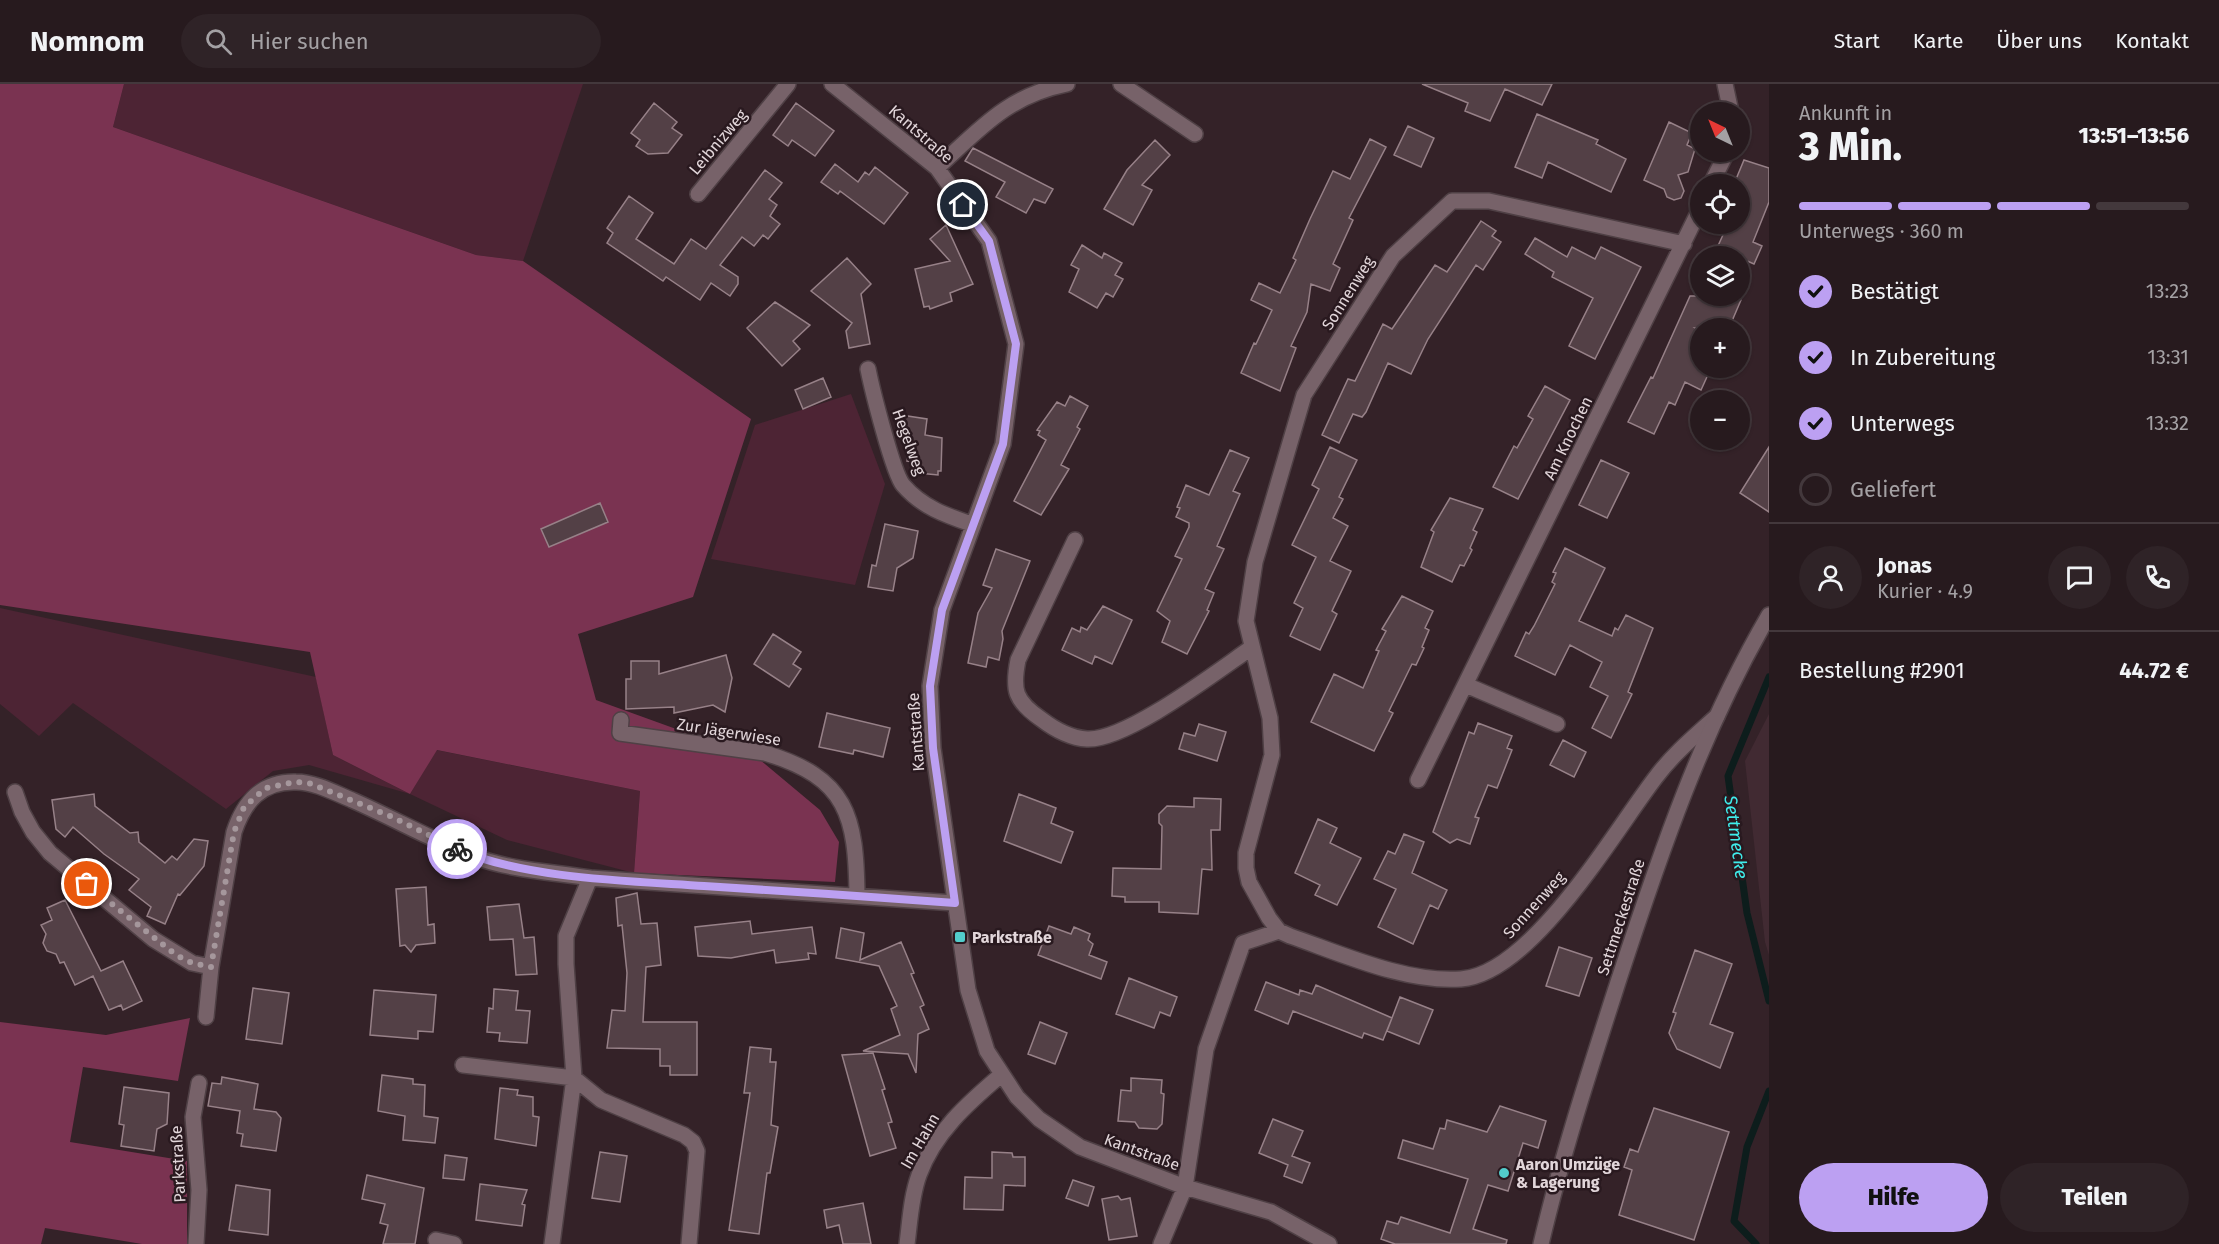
<!DOCTYPE html>
<html lang="de">
<meta charset="utf-8">
<style>
:root{--surface:#271a1e;--page:#2f2327;--text:#f1f3f6;--muted:#a4a1a4;--line:#43383c;--accent:#bca0f2}
body{margin:0;font-family:"Fira Sans",sans-serif;background:var(--page);color:var(--text);height:100vh;display:flex;flex-direction:column;font-size:22px;white-space:nowrap}
*{box-sizing:border-box;margin:0}
p{font-size:20px;color:var(--muted)}
.icon{flex:none;width:33px;height:33px;fill:none;stroke:currentColor;stroke-width:2;stroke-linecap:round;stroke-linejoin:round}
.map{position:relative;flex:1;overflow:hidden}
.sheet{display:flex;flex-direction:column;background:var(--surface);width:450px}
.sheet>*{flex:none}
.needle{width:39px;rotate:317deg}
.tools{position:absolute;left:1690px;top:18px;display:grid;gap:12px}
.tools a{display:grid;place-items:center;width:60px;height:60px;border-radius:50%;background:var(--surface);box-shadow:0 2px 4px #0004,0 0 0 2px var(--line);font-size:30px}
.pin{position:absolute;display:grid;place-items:center;width:51px;height:51px;color:#fff;margin:-26px;border:3px solid #fff;border-radius:50%;box-shadow:0 2px 6px #0007}
.courier{position:absolute;display:grid;place-items:center;width:60px;height:60px;margin:-30px;border:4px solid #bca0f2;border-radius:50%;background:#fff;color:#222;box-shadow:0 2px 8px #0007}
.head em{font-style:normal;font-weight:800}
.head div{display:flex;flex-direction:column-reverse}
.head{display:flex;align-items:center;justify-content:space-between;height:102px;padding:0 30px}
h1{font-size:39px;font-weight:800;line-height:45px}
.bar{display:grid;grid-template-columns:repeat(4,1fr);gap:9px 6px;align-content:center;height:72px;padding:0 30px}
.bar i{height:8px;border-radius:4px;background:var(--line)}
.bar .current{background:var(--accent)}
.bar p{grid-column:span 4}
.line{display:flex;align-items:center;gap:15px;padding:0 30px;border-top:2px solid var(--line)}
.line div{flex:1}
.round{display:grid;place-items:center;flex:none;width:63px;height:63px;border-radius:32px;background:var(--page)}
ol{padding:0 30px;list-style:none}
li{display:flex;align-items:center;gap:18px;height:66px}
li p{margin-inline-start:auto}
li .icon{padding:6px;border-radius:50%;background:var(--accent);color:#111;stroke-width:4}
li:last-child{color:var(--muted)}
li i{width:33px;height:33px;border:3px solid var(--line);border-radius:50%}
.cta{display:flex;gap:12px;margin-top:auto;padding:12px 30px}
.cta a{flex:1;height:69px;border-radius:36px;background:var(--accent);color:#111;font-size:24px;font-weight:800;line-height:69px;text-align:center}
.cta a+a{background:var(--page);color:var(--text)}
header{display:flex;align-items:center;gap:36px;box-sizing:border-box;height:84px;padding:0 30px;background:var(--surface);border-bottom:2px solid var(--line)}
header strong{font-size:28px}
nav{display:flex;gap:33px;margin-inline-start:auto;font-size:21px}
.search{width:420px;height:54px;background:var(--page);display:flex;align-items:center;gap:15px;box-sizing:border-box;padding:0 21px;border-radius:33px;color:var(--muted);font-size:22px}
main{display:flex;flex:1;min-height:0}
.map>svg:first-child{display:block}
.built{fill:#412a32}
.green{fill:#4d2434}
.forest{fill:#7a3351}
.lines{fill:none;stroke-linecap:round;stroke-linejoin:round}
.stream{stroke:#0d1d1c;stroke-width:7}
.building{fill:#534046;stroke:#978188;stroke-width:1.5}
.minor-casing{stroke:#4f4045;stroke-width:18}
.tertiary-casing{stroke:#4f4045;stroke-width:18}
.minor{stroke:#776269;stroke-width:15}
.tertiary{stroke:#776269;stroke-width:15}
.done{stroke:#a5979c;stroke-width:6;stroke-dasharray:0 10.8}
.route{stroke:#bca0f2;stroke-width:8}
.poi-dot{fill:#52cdcc;stroke:#29191f;stroke-width:2}
.labels{text-anchor:middle;dominant-baseline:central;stroke-width:5;stroke-linejoin:round;paint-order:stroke}
.street-label{font-size:16px;fill:#e2d6da;stroke:#29191f}
.poi-label{font-size:16px;font-weight:bold;fill:#e2d6da;stroke:#29191f;text-anchor:start}
.water-label{font-size:18px;font-style:italic;fill:#3feceb;stroke:#29191f}
</style>
<header>
<strong>Nomnom</strong>
<div class="search"><svg class="icon" aria-label="search" viewBox="0 0 24 24"><circle cx="10" cy="10" r="6"/><path d="M15 15l6 6"/></svg>Hier suchen</div>
<nav><a>Start</a><a>Karte</a><a>Über uns</a><a>Kontakt</a></nav>
</header>
<main>
<div class="map">
<svg width="1769" height="1160" viewBox="0 0 1769 1160">
<rect width="100%" height="100%" fill="#342228"/>
<path class="built" d="M1769 630V871L1765 858 1745 677Z"/>
<path class="green" d="M124 0H583L523 177 476 171 113 43Z
M851 310 885 400 855 501 711 475 755 341Z
M0 524 316 593 333 671 410 710 436 666 640 707 634 789 507 756 410 710 309 681 273 687 226 725 73 619 39 652 0 620Z"/>
<path class="forest" d="M0 0H124L113 43 476 171 523 177 751 335 693 513 578 550 596 616 759 675 820 726 839 758 835 798 634 789 640 707 437 666 410 710 333 671 310 568 0 521Z
M190 934 178 997 83 983 70 1058 187 1077V1160H142L45 1144 41 1160H0V938L106 951Z"/>
<g class="lines">
<path class="stream" d="M1769 593 1728 692 1747 829 1769 917
M1756 1160 1734 1137 1747 1063 1769 1007"/>
</g>
<path class="building" d="M1422 0H1552L1542 21 1505 5 1490 37 1465 27 1468 19Z
M654 19 677 38 672 44 682 51 668 69 648 70 636 62 640 56 631 49Z
M796 19 834 47 815 72 792 56 788 62 773 51Z
M1537 30 1598 56 1596 60 1626 75 1611 108 1548 78 1542 94 1515 83Z
M1669 38 1692 49 1687 61 1695 65 1688 88 1678 91 1684 107 1681 114 1674 116 1667 113 1664 105 1644 96Z
M1408 42 1434 54 1421 83 1394 71Z
M1370 55 1386 63 1349 134 1353 136 1333 180 1340 184 1330 207 1311 200 1307 228 1291 262 1296 264 1280 307 1241 289 1254 259 1256 260 1272 226 1251 216 1259 199 1280 209 1296 176 1293 174 1310 135 1333 87 1350 95Z
M1155 56 1170 71 1142 101 1152 106 1133 141 1104 125 1127 86Z
M973 64 1053 105 1045 119 1034 115 1026 129 996 113 1005 98 965 77Z
M1744 76 1769 84V118L1753 158 1762 162 1754 180 1745 176 1741 188 1740 172 1717 164 1728 140H1740V100H1734Z
M835 80 858 98 865 88 869 91 875 83 908 109 884 140 840 107 838 110 821 98Z
M765 86 782 99 769 115 777 121 770 132 780 140 768 155 763 151 754 162 742 153 720 181 738 193V200L730 212 711 199 700 216 666 193 663 197 607 159 613 149 607 144 629 112 653 129 636 155 674 180 691 155 706 165Z
M1481 137 1496 147 1492 152 1501 158 1483 186 1476 181 1428 255 1411 290 1388 279 1366 328 1362 333 1353 330 1339 359 1322 351 1348 295 1355 297 1383 240 1392 245 1435 181 1447 188Z
M946 141 973 200 950 209 952 217 930 225 929 222 924 223 915 185 950 177 930 155Z
M1535 154 1567 173 1572 163 1595 175 1601 163 1641 183 1595 275 1569 262 1593 214 1552 193 1554 188 1525 170Z
M1082 161 1102 174 1104 169 1122 179 1115 191 1123 195 1113 213 1106 209 1097 224 1069 208 1079 185 1071 181Z
M847 174 871 200 861 210 870 260 849 264 846 247 852 239 811 207Z
M1690 212H1730L1741 216 1729 244H1695L1701 248V284H1711L1701 306 1685 298 1675 321 1669 318 1654 350 1628 338 1651 293 1653 294Z
M775 218 810 241 793 257 800 265 782 282 747 244Z
M823 294 831 313 803 325 795 306Z
M1545 302 1570 316 1518 415 1493 403 1514 362 1517 364 1533 335 1528 332Z
M1070 312 1088 322 1077 343 1080 345 1061 381 1069 385 1041 431 1014 417 1046 356 1038 351 1040 347 1037 346 1057 318 1065 322Z
M901 331 927 335 925 351 942 354 941 387H938V391L918 389 920 379 907 377 910 354 898 352Z
M1330 363 1357 376 1339 413 1343 415 1333 434 1348 442 1330 477 1351 487 1332 527 1337 530 1320 566 1290 552 1303 524 1294 519 1316 473 1292 461 1319 405 1312 401Z
M1769 363V428L1740 409Z
M1230 366 1249 374 1233 407 1240 410 1217 462 1224 465 1205 505 1214 509 1207 526 1209 527 1187 570 1162 558 1170 537 1157 527 1182 475 1175 472 1189 443V439L1176 433 1180 424 1177 423 1186 401 1209 411Z
M1601 376 1629 389 1607 434 1579 421Z
M1450 414 1483 425 1473 446 1477 448 1470 464 1472 466 1464 482 1460 481 1452 498 1421 483 1434 448 1431 446Z
M600 419 608 438 549 463 541 445Z
M885 440 918 447 913 474 897 484 893 507 868 503 872 481 876 482Z
M1565 464 1605 484 1579 537 1612 552 1615 544 1618 546 1626 531 1653 544 1628 608 1632 610 1611 654 1592 644 1608 612 1590 603 1602 578 1570 561 1555 591 1515 572 1526 548 1529 550 1534 542 1555 500 1552 498 1556 489 1553 488Z
M996 465 1030 477 1002 547 1003 555 999 576 988 573 986 583 968 579 978 529 992 504 983 501Z
M1402 512 1433 527 1425 544 1429 546 1422 563 1424 564 1416 581 1412 580 1389 627 1393 629 1374 667 1311 638 1334 590 1363 604 1379 567 1376 566 1386 547 1382 545Z
M1103 522 1132 536 1112 580 1095 572 1092 580 1062 566 1072 544 1080 548 1081 543 1087 546Z
M773 550 801 568 793 580 801 585 789 603 754 580Z
M726 571 732 594 725 628 713 621 674 629V623L626 625V595H631V577H659V590Z
M827 629 890 644 883 673 854 666 853 670 819 663Z
M1478 639 1512 652 1507 664 1512 666 1497 704 1488 701 1475 733 1479 734 1470 760 1457 755 1450 759 1433 748 1469 648 1474 650Z
M1199 640 1226 648 1217 677 1179 665 1184 649 1195 652Z
M1563 656 1586 668 1574 693 1550 681Z
M94 710 95 722 130 749 138 748 139 758 165 779 172 772 177 776 194 755 208 757 204 782 180 811 178 810 165 840 147 832 151 823 129 806 139 795 104 770 73 743 65 753 56 745 52 716Z
M1019 710 1056 724 1051 739 1073 748 1061 779 1004 757Z
M1194 714 1221 715 1220 746H1211L1212 786 1202 785 1198 830 1159 828V818H1125V813L1112 812 1113 784 1161 785 1162 742 1159 739V730L1167 722 1194 723Z
M1318 735 1337 744 1330 759 1361 774 1337 821 1315 811 1320 801 1295 789Z
M1404 750 1424 758 1412 789 1447 806 1438 825 1430 821 1413 860 1378 843 1396 805 1374 795 1388 767 1395 770Z
M426 803 428 841 434 840 435 859 416 861 411 868 405 861 400 862 396 805Z
M637 809 641 840 657 839 661 881 646 883 643 938H697V991H670V982H660V965L607 964 612 926 625 927 627 889 622 841 618 842 616 814Z
M65 816 101 887 123 877 142 917 123 926 121 921 109 926 93 892 75 901 64 878 60 879 56 870 47 867 43 859 46 850 41 841 52 836 47 824Z
M519 820 524 854 534 853 537 890 516 891 513 855 490 856 487 823Z
M750 837 752 850 812 843 816 870 808 869 809 875 776 879 774 866 731 874 698 872 695 843Z
M1049 842 1071 850 1074 843 1090 850 1088 856 1093 860 1089 871 1107 878 1101 895 1038 871Z
M841 844 864 849 860 876 901 858 914 889 911 890 924 921 920 923 929 945 918 950 916 989 908 970 863 967 900 951 891 925 897 922 879 882 836 874Z
M1559 863 1592 874 1579 912 1546 902Z
M1695 866 1732 880 1710 940 1733 949 1720 984 1677 965 1669 949 1676 929 1673 928Z
M1129 894 1177 913 1170 932 1160 928 1154 944 1116 930Z
M1266 898 1299 911 1300 906 1312 910 1316 901 1392 934 1383 956 1364 949 1362 954 1293 927 1288 940 1255 926Z
M253 904 289 909 282 960 246 955Z
M494 905 518 907 516 926 530 927 527 959 499 957 500 949 487 948 489 924 493 925Z
M374 906 436 911 433 948 418 947V955L370 951Z
M1400 913 1433 926 1419 960 1387 947Z
M1040 938 1067 949 1055 980 1028 970Z
M750 963 771 965 770 978H776L771 1041 778 1043 770 1089H767L759 1150 729 1146 750 1009H744Z
M873 969 885 1005 882 1006 892 1038 888 1039 896 1064 870 1072 842 971Z
M382 991 413 995V1000L425 1001 424 1032 438 1034 435 1059 403 1056 405 1032 378 1027Z
M222 993 258 1000 254 1025 276 1028 281 1034 276 1067 241 1062 243 1050 237 1049 240 1027 208 1022 212 999 221 1000Z
M1131 994 1162 996 1161 1009 1164 1010 1162 1040 1157 1045 1139 1044 1135 1038 1118 1037 1121 1006 1131 1007Z
M124 1003 169 1009 167 1040 157 1045 154 1067 121 1062 124 1041 119 1040Z
M500 1004 518 1006 517 1011 533 1013V1032L539 1033 536 1062 495 1055Z
M1500 1022 1546 1037 1538 1064 1523 1059 1508 1107 1488 1101 1473 1145 1507 1156 1506 1160H1395L1381 1155 1387 1137 1398 1140 1401 1133 1450 1149 1468 1095 1398 1074 1403 1056 1433 1065 1440 1044 1445 1045 1447 1036 1487 1048Z
M1654 1024 1729 1048 1694 1156 1619 1131 1632 1086 1624 1083 1630 1065 1638 1068Z
M1273 1035 1303 1047 1292 1072 1310 1079 1302 1099 1284 1092 1288 1081 1259 1069Z
M600 1068 627 1072 620 1118 592 1114Z
M992 1068 1012 1069 1013 1073H1025V1102L1004 1101 1003 1126 964 1125 965 1093 992 1094Z
M445 1071 467 1074 464 1096 443 1094Z
M367 1091 424 1104 415 1160H383L388 1141 380 1139 385 1120 362 1115Z
M1073 1096 1094 1103 1088 1122 1066 1114Z
M480 1100 527 1106 522 1120 525 1121 522 1142 476 1136Z
M236 1101 270 1106 268 1151 229 1146Z
M1118 1112 1121 1116 1130 1114 1137 1152 1109 1156 1102 1115Z
M863 1119 871 1160H843L839 1141 827 1144 824 1126Z"/>
<g class="lines">
<defs>
<path id="minor" d="M832 0 937 84 989 157 1016 260 1003 360 942 526 930 602 933 664 968 906 987 967 1017 1013 1039 1035 1080 1063 1185 1103 1271 1128 1329 1160
M1121 0 1195 50
M1725 0 1731 28
M937 84C980 45 1007 12 1067 0
M1711 100 1727 68
M698 110 788 0
M1684 160 1489 117H1452L1393 172 1304 311 1255 478 1246 537 1270 634 1272 671 1246 769V784L1249 798 1269 834 1279 847 1290 852C1342 870 1406 899 1461 895 1532 890 1615 746 1656 693 1673 670 1696 651 1717 632
M868 285C872 305 893 389 903 401 922 423 945 431 971 440
M1075 456 1018 576C1012 606 1015 617 1041 635 1054 645 1070 654 1087 655 1126 657 1216 588 1251 564
M1466 601 1557 640
M621 636 620 649 765 669C848 694 856 732 857 812
M1418 696 1701 123
M15 708 22 728 33 748 50 769 153 855 192 879 211 883 234 748C244 718 261 697 296 698 315 698 335 709 352 716 393 734 432 756 473 772 509 786 552 788 590 794
M206 933 211 883
M463 981 574 994 601 1016 684 1051 693 1058 697 1067 689 1160
M436 1156 454 1160
M196 1160 199 1106 193 1033 199 999
M552 1160 574 994 566 880V852L590 794 955 819
M907 1160C910 1137 911 1113 919 1091 934 1049 968 1019 1001 991
M1161 1160 1185 1103 1206 965 1243 859 1279 847"/>
<path id="tertiary" d="M1541 1160C1562 1071 1591 982 1619 895 1660 770 1702 646 1769 531"/>
</defs>
<use href="#minor" class="minor-casing"/>
<use href="#tertiary" class="tertiary-casing"/>
<use href="#minor" class="minor"/>
<use href="#tertiary" class="tertiary"/>
</g>
<g class="lines">
<path class="done" d="M87 800 176 871 192 879 211 883 234 748 244 723 266 704 295 698 309 699 390 732 457 765"/>
<path class="route" d="M457 765C524 795 631 797 704 802 788 807 871 813 955 819L933 664 930 602 942 526 1003 360 1016 260 989 157 963 121"/>
</g>
<g class="poi-dot">
<rect x="954" y="847" width="12" height="12" rx="3"/>
<circle cx="1504" cy="1089" r="6"/>
</g>
<g class="labels">
<g class="street-label">
<text transform="translate(921 50) rotate(41)">Kantstraße</text>
<text transform="translate(718 58) rotate(-50)">Leibnizweg</text>
<text transform="translate(1348 209) rotate(-58)">Sonnenweg</text>
<text transform="translate(1568 354) rotate(-64)">Am Knochen</text>
<text transform="translate(909 358) rotate(70)">Hegelweg</text>
<text transform="translate(729 648) rotate(9)">Zur Jägerwiese</text>
<text transform="translate(916 648) rotate(-94)">Kantstraße</text>
<text transform="translate(1534 821) rotate(-48)">Sonnenweg</text>
<text transform="translate(1621 833) rotate(-72)">Settmeckestraße</text>
<text transform="translate(920 1057) rotate(-60)">Im Hahn</text>
<text transform="translate(1142 1068) rotate(20)">Kantstraße</text>
<text transform="translate(178 1080) rotate(-93)">Parkstraße</text>
</g>
<g class="poi-label">
<text x="972" y="853">Parkstraße</text>
<text x="1516" y="1080">Aaron Umzüge<tspan x="1516" dy="18">&amp; Lagerung</tspan></text>
</g>
<g class="water-label">
<text transform="translate(1736 753) rotate(82)">Settmecke</text>
</g>
</g>
</svg>
<div class="tools">
<a><svg class="needle" viewBox="-14 -14 28 28"><path d="M0-13l5 13h-10z" fill="#e53935"/><path d="M0 13l5-13h-10z" fill="#a4a1a4"/></svg></a>
<a><svg class="icon" aria-label="locate" viewBox="0 0 24 24"><circle cx="12" cy="12" r="6"/><path d="M12 2v4M12 18v4M2 12h4M18 12h4"/></svg></a>
<a><svg class="icon" aria-label="layers" viewBox="0 0 24 24"><path d="M12 4l9 5-9 5-9-5zM3 14l9 5 9-5"/></svg></a>
<a>+</a>
<a>−</a>
</div>
<div class="pin" style="left:87px;top:800px;background:#ea580c"><svg class="icon" aria-label="bag" viewBox="0 0 24 24"><path d="M5 8h14l-1 12H6zM9 8a3 3 0 0 1 6 0"/></svg></div>
<div class="pin" style="left:963px;top:121px;background:#1f2937"><svg class="icon" aria-label="home" viewBox="0 0 24 24"><path d="M3 11l9-7 9 7M6 9v11h12V9"/></svg></div>
<div class="courier" style="left:457px;top:765px"><svg class="icon" aria-label="bike" viewBox="0 0 24 24"><circle cx="6" cy="16" r="4"/><circle cx="18" cy="16" r="4"/><path d="M6 16l4-8h5l3 8M10 8l3 8H6M13 5h3"/></svg></div>
</div>
<section class="sheet">
<div class="head"><div><h1>3 Min.</h1><p>Ankunft in</p></div><em>13:51–13:56</em></div>
<div class="bar"><i class="current"></i><i class="current"></i><i class="current"></i><i></i><p>Unterwegs · 360 m</p></div>
<ol>
<li><svg class="icon" aria-label="check" viewBox="0 0 24 24"><path d="M5 12l5 5 9-10"/></svg>Bestätigt<p>13:23</p></li>
<li><svg class="icon" aria-label="check" viewBox="0 0 24 24"><path d="M5 12l5 5 9-10"/></svg>In Zubereitung<p>13:31</p></li>
<li><svg class="icon" aria-label="check" viewBox="0 0 24 24"><path d="M5 12l5 5 9-10"/></svg>Unterwegs<p>13:32</p></li>
<li><i></i>Geliefert</li>
</ol>
<div class="line" style="height:108px"><a class="round"><svg class="icon" aria-label="person" viewBox="0 0 24 24"><circle cx="12" cy="8" r="4"/><path d="M4 21q1-7 8-7t8 7"/></svg></a><div><b>Jonas</b><p>Kurier · 4.9</p></div><a class="round"><svg class="icon" aria-label="chat" viewBox="0 0 24 24"><path d="M4 5h16v11H9l-5 4z"/></svg></a><a class="round"><svg class="icon" aria-label="phone" viewBox="0 0 24 24"><path d="M5 4h4l2 5-3 2q2 4 5 5l2-3 5 2v4C11 20 4 13 5 4z"/></svg></a></div>
<div class="line" style="height:78px"><div>Bestellung #2901</div><b>44.72 €</b></div>
<div class="cta"><a>Hilfe</a><a>Teilen</a></div>
</section>
</main>
